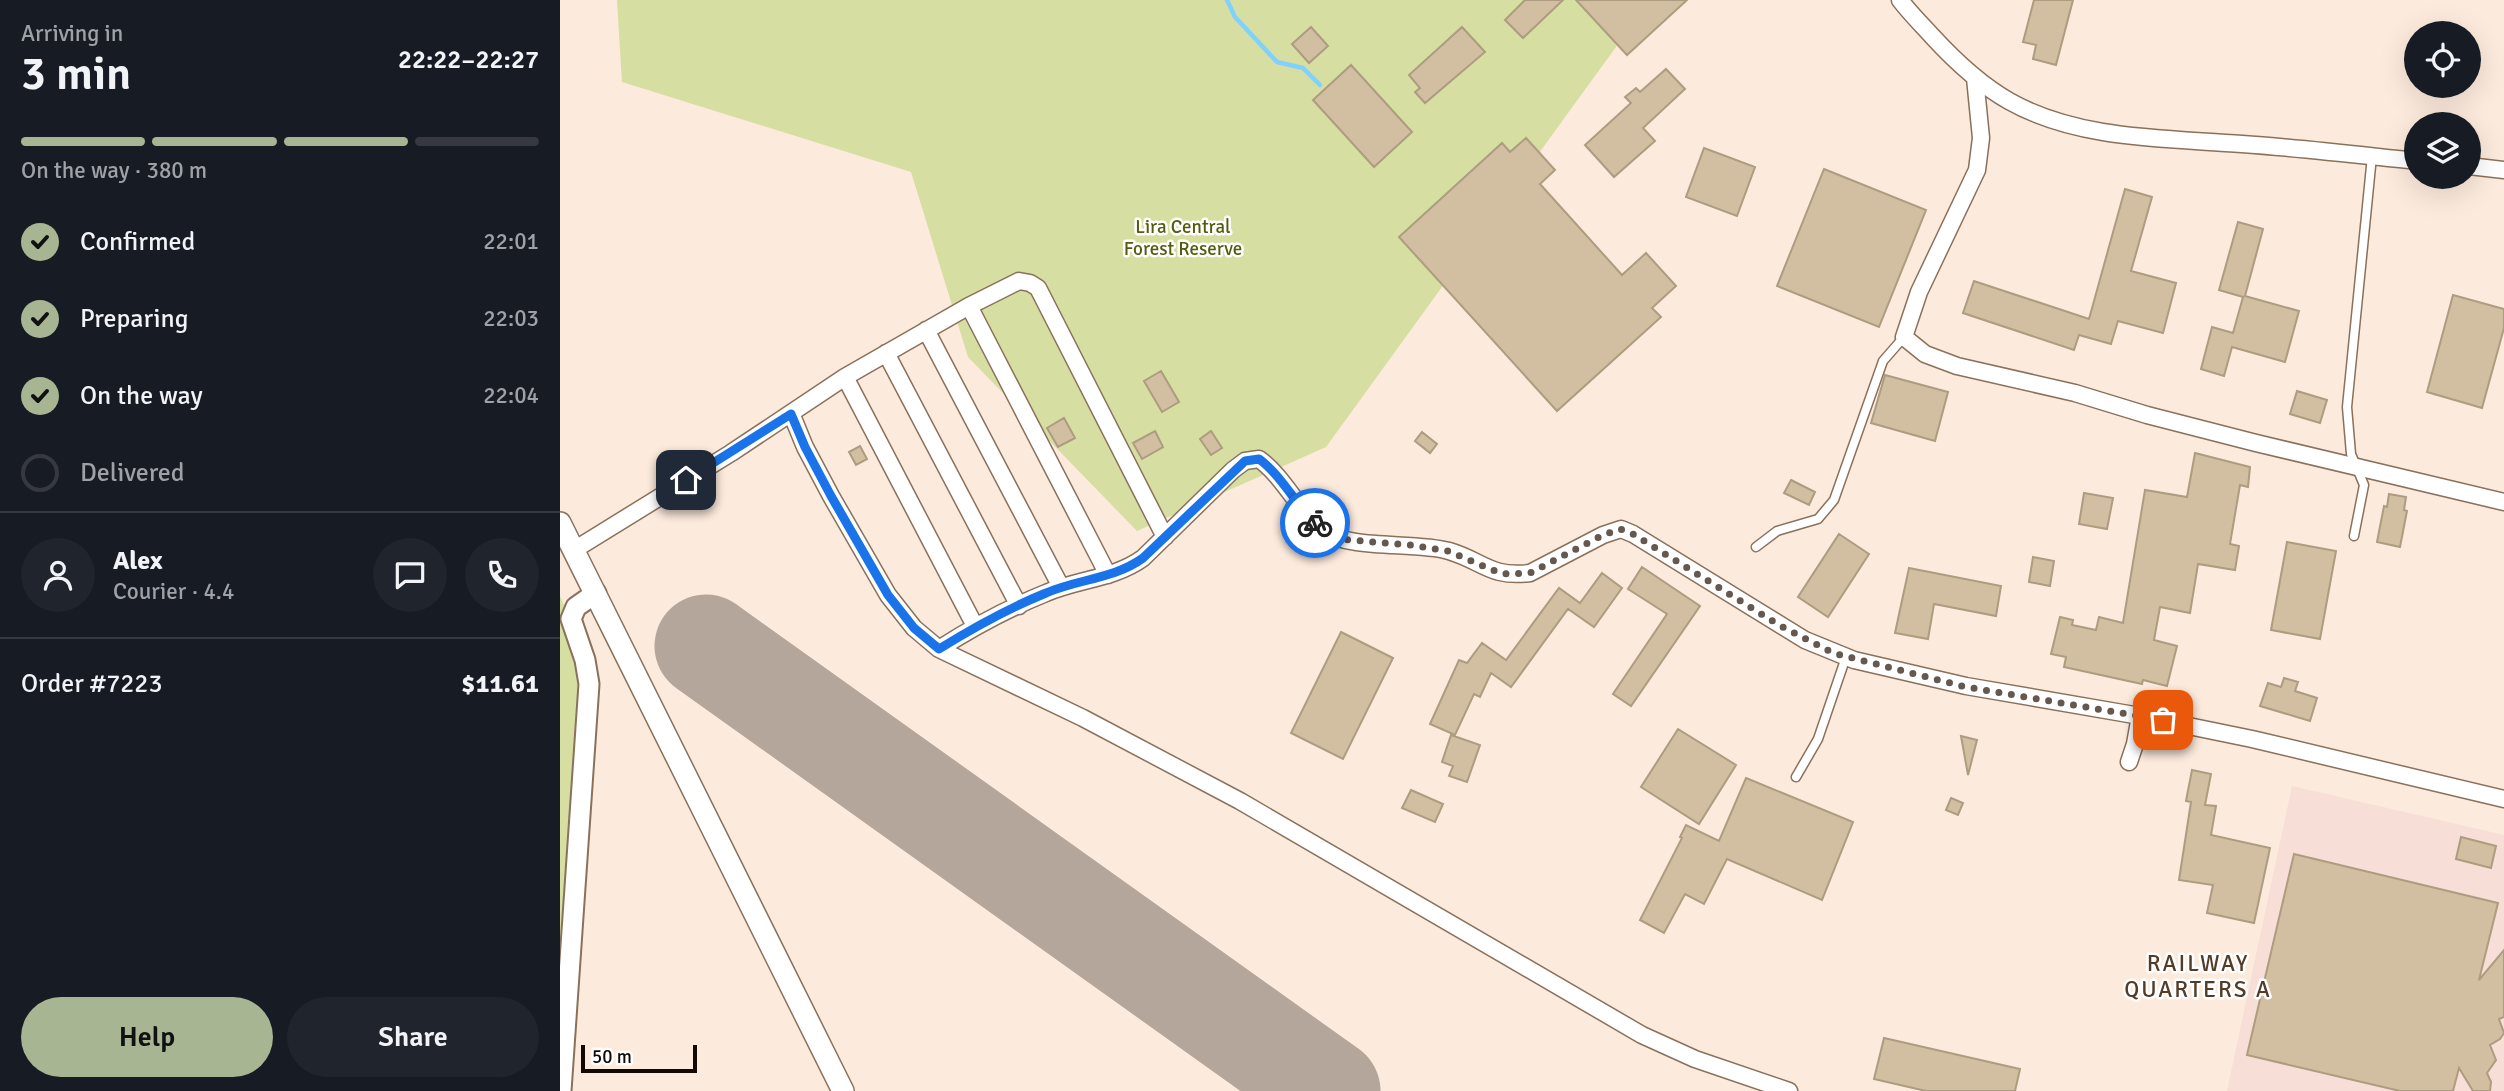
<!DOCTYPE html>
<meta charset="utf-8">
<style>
:root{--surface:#171b24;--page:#20242c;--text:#f1f3f6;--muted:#9ea1a6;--line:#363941;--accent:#a8b593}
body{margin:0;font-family:Signika,sans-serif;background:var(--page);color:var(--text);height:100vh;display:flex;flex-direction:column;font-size:26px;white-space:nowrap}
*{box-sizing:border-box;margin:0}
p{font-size:23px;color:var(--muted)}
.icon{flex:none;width:38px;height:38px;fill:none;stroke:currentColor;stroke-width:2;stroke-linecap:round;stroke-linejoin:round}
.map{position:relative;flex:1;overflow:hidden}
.details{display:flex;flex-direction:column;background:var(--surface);width:560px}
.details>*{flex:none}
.buttons{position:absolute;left:1844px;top:21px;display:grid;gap:14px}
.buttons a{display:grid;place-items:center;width:77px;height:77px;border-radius:50%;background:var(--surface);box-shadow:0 7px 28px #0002;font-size:35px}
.scale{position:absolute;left:21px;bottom:18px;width:116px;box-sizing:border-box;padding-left:7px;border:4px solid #120903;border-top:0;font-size:19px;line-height:24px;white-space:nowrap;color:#120903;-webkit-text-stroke:5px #fff;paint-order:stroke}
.pin{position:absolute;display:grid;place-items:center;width:60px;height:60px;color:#fff;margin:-30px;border-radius:14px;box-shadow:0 4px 10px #0006}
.courier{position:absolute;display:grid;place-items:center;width:70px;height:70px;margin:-35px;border:5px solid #1a73e8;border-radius:50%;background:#fff;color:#222;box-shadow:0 2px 9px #0007}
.headline em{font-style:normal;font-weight:600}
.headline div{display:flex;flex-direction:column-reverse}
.headline{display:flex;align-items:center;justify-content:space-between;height:119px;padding:0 21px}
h1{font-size:46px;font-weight:600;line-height:52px}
.bar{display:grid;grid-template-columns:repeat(4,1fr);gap:10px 7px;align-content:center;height:84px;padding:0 21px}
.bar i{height:9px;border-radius:5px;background:var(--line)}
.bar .selected{background:var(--accent)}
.bar p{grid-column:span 4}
.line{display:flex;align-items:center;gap:18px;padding:0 21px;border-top:2px solid var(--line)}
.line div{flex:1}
.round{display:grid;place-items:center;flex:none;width:74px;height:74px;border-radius:37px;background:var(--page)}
ol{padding:0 21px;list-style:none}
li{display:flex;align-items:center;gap:21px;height:77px}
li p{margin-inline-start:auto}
li .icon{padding:7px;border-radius:50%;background:var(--accent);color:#111;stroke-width:4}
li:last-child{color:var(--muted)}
li i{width:38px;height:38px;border:4px solid var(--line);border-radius:50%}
.cta{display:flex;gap:14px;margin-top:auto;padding:14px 21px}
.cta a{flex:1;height:80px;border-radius:42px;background:var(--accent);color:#111;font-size:28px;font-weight:600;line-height:80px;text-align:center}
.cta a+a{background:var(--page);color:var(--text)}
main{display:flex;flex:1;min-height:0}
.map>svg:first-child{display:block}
.commercial{fill:#f7ded6}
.green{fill:#d6dea2}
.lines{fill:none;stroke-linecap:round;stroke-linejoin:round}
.stream{stroke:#80d2fe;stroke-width:4.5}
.runway{stroke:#b4a69a;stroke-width:103}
.building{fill:#d2bfa2;stroke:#ad9c7f;stroke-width:2}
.service-casing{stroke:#89715b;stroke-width:11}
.minor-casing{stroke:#89715b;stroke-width:19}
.tertiary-casing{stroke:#89715b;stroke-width:23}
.secondary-casing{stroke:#89715b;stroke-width:24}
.service{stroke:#fff;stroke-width:8}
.minor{stroke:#fff;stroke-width:16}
.tertiary{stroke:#fff;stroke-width:19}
.secondary{stroke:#fff;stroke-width:21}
.done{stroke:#64584f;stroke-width:7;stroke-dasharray:0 12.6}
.route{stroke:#1a73e8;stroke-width:9}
.labels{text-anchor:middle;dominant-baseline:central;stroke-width:5;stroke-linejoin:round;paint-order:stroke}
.park-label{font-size:19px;fill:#555c10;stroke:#fff}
.quarter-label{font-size:23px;letter-spacing:2px;fill:#523c28;stroke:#fff}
</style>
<main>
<section class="details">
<div class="headline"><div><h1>3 min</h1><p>Arriving in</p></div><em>22:22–22:27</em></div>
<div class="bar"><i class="selected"></i><i class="selected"></i><i class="selected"></i><i></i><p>On the way · 380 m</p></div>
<ol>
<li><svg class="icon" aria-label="check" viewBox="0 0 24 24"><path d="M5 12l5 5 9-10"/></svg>Confirmed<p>22:01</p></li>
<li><svg class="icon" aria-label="check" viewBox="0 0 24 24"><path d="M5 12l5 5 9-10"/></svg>Preparing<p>22:03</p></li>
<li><svg class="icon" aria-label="check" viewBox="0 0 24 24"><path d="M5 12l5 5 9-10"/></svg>On the way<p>22:04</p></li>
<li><i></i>Delivered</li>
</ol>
<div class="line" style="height:126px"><a class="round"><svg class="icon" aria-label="person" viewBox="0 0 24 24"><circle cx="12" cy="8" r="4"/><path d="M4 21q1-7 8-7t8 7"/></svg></a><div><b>Alex</b><p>Courier · 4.4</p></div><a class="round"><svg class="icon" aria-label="chat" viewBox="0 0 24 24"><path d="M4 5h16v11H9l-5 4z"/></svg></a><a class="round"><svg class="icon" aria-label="phone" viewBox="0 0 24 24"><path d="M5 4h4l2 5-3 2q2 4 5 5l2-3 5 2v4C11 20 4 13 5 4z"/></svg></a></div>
<div class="line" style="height:91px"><div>Order #7223</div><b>$11.61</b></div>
<div class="cta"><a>Help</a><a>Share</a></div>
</section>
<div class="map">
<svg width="1944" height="1091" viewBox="0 0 1944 1091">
<rect width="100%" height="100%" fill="#fceadc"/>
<path class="commercial" d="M1732 786 1944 835V1091H1667Z"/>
<path class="green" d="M57 0H1090L766 447 577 531 408 357 351 172 62 82Z
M0 596 22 645 0 945Z"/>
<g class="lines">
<path class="stream" d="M667 0 675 17 717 62 743 68 760 85"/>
<path class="runway" d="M146 646 769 1091"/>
</g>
<path class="building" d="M965 0H1003L963 38 945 20Z
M1016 0H1127L1067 55Z
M1474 0H1513L1496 65 1473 59 1476 45 1463 42Z
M751 27 768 46 749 63 732 44Z
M902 27 925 52 865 103 855 92 860 88 849 75Z
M791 65 852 132 814 167 753 100Z
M1106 69 1125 89 1083 128 1095 141 1054 177 1025 145 1071 103 1065 97 1076 88 1080 92Z
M966 138 995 170 980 184 1062 275 1086 253 1116 286 1092 308 1101 317 997 411 839 237 942 143 950 152Z
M1144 148 1195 167 1177 216 1126 197Z
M1264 169 1366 210 1319 327 1217 286Z
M1565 189 1592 197 1571 271 1616 283 1603 333 1558 321 1551 344 1519 335 1514 350 1403 313 1414 281 1529 319Z
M1678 222 1703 229 1685 296 1739 311 1725 362 1672 347 1664 376 1641 369 1652 327 1673 333 1683 297 1659 290Z
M1893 295 1944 309V328L1922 408 1867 392Z
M601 371 619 402 602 412 584 381Z
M1325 375 1388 392 1375 441 1311 423Z
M1737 391 1767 400 1760 423 1730 414Z
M504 418 515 438 498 447 487 428Z
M595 431 603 447 582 459 573 443Z
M651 431 662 448 651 455 640 439Z
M862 432 877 444 870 453 855 441Z
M300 446 307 459 296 465 289 452Z
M1635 453 1690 467 1688 487 1680 485 1670 544 1679 546 1675 570 1638 564 1630 613 1600 607 1594 640 1617 646 1607 686 1583 680 1582 684 1504 667 1506 657 1491 654 1500 617 1513 620 1512 625 1536 630 1539 617 1563 623 1585 490 1627 497Z
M1231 480 1255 492 1249 505 1224 493Z
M1524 493 1553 498 1547 529 1519 524Z
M1829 494 1846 497 1844 510 1847 511 1840 547 1817 542 1824 506 1827 507Z
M1279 534 1309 554 1268 617 1238 597Z
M1727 542 1776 551 1760 639 1711 630Z
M1473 557 1494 561 1490 586 1469 582Z
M1082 567 1140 606 1071 706 1053 694 1107 614 1068 589Z
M1349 568 1441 586 1436 616 1374 604 1368 639 1335 633Z
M1042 573 1062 588 1034 627 1008 609 951 687 931 673 920 697 914 694 895 735 870 724 899 660 907 663 922 643 946 660 999 588 1020 603Z
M781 632 833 658 783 759 731 733Z
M1724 678 1738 682 1735 691 1757 698 1750 721 1700 706 1708 683 1721 687Z
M1118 729 1176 765 1139 824 1081 787Z
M891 735 920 745 907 782 889 776 893 766 882 762Z
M1401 736 1417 740 1408 775Z
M1632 770 1651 774 1645 805 1656 806 1651 835 1710 848 1694 923 1647 913 1653 885 1619 880 1631 802 1626 801Z
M1186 778 1293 822 1262 900 1167 859 1144 904 1125 894 1104 933 1080 920 1122 838 1120 837 1126 825 1159 841Z
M851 790 883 804 875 822 842 808Z
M1391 798 1403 803 1398 815 1386 810Z
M1901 837 1936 846 1931 868 1896 859Z
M1734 854 1938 903 1919 980 1944 950V1017L1939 1019 1944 1033 1940 1039 1930 1045 1936 1060 1927 1073 1931 1082 1930 1091H1913L1899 1068 1893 1091H1840L1687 1055Z
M1324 1038 1460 1069 1455 1091H1366L1314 1079Z"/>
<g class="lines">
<defs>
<path id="service" d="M1794 536 1804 485 1791 454 1787 407 1812 156
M1196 547 1217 531 1258 519 1274 500 1323 361 1344 337
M1236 777 1258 739 1286 657"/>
<path id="minor" d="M1340 0C1350 13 1361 24 1372 36 1395 61 1419 84 1449 101 1518 140 1605 138 1682 144 1740 148 1799 155 1857 161
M1415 78 1421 138 1417 170 1359 292 1344 337 1365 354 1397 366 1515 393 1587 415 1696 443 1944 502
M1909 166 1944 170
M409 306 548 575
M366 330 501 587
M326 353 459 606
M285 377 415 626
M231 413 245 447 271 496 328 595 354 628 379 649 523 718 680 801 1082 1035 1135 1059 1229 1091
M14 550 171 453 285 377 409 306 459 281 470 283 478 288 605 537
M379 649C413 627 449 608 486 593 518 579 554 579 583 558L673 470 685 461 699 459C724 477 738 510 763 530 789 551 854 541 889 551 923 561 930 578 970 573L1043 535 1061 529 1073 534 1245 640 1294 660 1406 686 1580 716 1692 739 1944 799
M1569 762 1575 744 1580 716"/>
<path id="tertiary" d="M1 1091 29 684 25 660 11 619 16 607 36 593"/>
<path id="secondary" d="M0 523 283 1091"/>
</defs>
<use href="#service" class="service-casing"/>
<use href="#minor" class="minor-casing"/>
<use href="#tertiary" class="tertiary-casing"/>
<use href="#secondary" class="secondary-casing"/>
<use href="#service" class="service"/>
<use href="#minor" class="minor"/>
<use href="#tertiary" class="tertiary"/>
<use href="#secondary" class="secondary"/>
</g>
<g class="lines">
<path class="done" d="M755 523 777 539 851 545 888 551 942 574 970 573 1043 535 1060 529 1073 534 1219 625 1273 653 1406 687 1603 720"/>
<path class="route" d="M126 480 231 414 245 447 271 496 328 595 354 628 379 649C413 628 449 608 486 593 518 579 554 579 583 558L685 461 699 459C719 473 736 504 755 523"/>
</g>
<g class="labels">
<g class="park-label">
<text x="623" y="227">Lira Central<tspan x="623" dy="22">Forest Reserve</tspan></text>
</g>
<g class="quarter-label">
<text x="1638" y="963">RAILWAY<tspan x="1638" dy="26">QUARTERS A</tspan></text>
</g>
</g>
</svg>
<div class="buttons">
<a><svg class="icon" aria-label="locate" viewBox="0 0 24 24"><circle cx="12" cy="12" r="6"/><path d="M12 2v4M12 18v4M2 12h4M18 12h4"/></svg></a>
<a><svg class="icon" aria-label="layers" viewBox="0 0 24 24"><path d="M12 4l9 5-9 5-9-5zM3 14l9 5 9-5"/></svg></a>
</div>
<div class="scale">50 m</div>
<div class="pin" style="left:1603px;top:720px;background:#ea580c"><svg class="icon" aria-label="bag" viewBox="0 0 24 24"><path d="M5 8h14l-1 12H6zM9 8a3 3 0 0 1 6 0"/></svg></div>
<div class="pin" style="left:126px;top:480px;background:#1f2937"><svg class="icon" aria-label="home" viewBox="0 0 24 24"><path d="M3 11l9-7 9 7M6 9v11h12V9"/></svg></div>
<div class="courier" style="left:755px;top:523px"><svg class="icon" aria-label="bike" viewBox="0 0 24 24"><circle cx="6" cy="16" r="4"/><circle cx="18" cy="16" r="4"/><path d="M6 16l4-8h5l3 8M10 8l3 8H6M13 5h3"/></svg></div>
</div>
</main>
